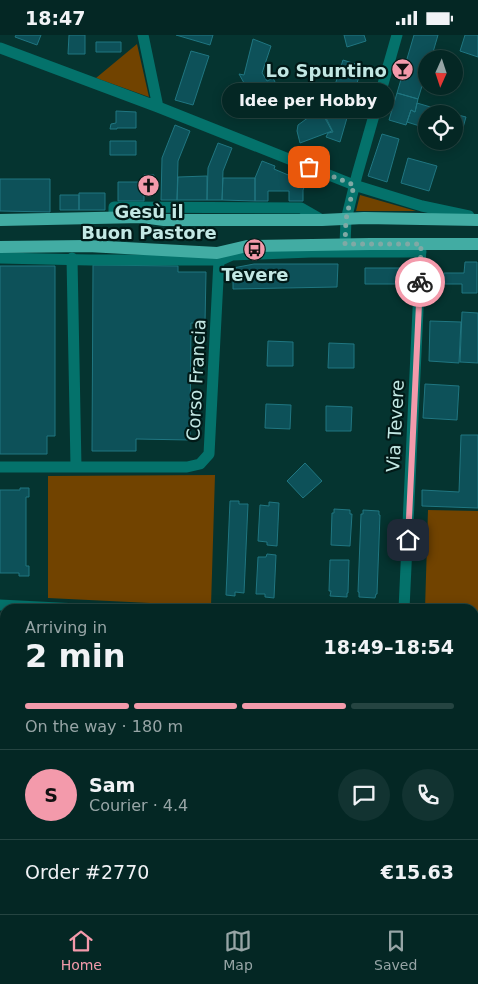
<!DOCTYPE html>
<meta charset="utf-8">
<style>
:root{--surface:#042724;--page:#123331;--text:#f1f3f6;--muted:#97a5a6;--line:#254441;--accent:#f39aab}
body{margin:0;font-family:"DejaVu Sans",sans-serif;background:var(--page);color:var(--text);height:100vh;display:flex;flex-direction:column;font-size:19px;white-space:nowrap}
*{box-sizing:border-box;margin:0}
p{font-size:16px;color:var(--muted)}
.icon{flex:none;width:28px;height:28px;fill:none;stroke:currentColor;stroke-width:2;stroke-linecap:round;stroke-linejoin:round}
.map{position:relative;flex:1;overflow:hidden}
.side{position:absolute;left:0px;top:569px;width:479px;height:311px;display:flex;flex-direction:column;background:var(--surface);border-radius:15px 15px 0 0;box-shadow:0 2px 12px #0003,0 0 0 1px var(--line)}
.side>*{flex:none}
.needle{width:32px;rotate:183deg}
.tools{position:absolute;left:418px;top:15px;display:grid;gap:10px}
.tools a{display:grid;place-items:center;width:45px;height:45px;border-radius:50%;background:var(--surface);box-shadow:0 2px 12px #0003,0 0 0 1px var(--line);font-size:25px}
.pin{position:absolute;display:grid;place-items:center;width:42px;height:42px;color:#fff;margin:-21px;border-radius:10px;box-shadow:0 2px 8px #0006}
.courier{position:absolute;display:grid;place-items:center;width:50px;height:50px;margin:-25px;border:4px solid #f39aab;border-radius:50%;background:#fff;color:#222;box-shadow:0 1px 6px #0007}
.bubble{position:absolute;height:35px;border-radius:18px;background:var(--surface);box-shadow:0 2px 12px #0003,0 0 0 1px var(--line);font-size:16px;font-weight:800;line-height:35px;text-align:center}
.headline em{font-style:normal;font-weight:800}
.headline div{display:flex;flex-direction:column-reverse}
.headline{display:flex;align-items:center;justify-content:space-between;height:85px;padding:0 25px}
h1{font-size:32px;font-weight:800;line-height:38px}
.bar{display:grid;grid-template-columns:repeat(4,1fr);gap:8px 5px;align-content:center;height:60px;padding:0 25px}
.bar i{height:6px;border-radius:4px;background:var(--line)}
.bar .current{background:var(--accent)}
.bar p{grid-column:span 4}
.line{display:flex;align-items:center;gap:12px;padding:0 25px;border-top:1px solid var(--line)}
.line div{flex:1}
.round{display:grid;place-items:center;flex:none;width:52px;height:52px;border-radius:26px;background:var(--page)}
.status{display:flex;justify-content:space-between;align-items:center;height:35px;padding:0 25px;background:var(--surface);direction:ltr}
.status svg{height:14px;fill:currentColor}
.tab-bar{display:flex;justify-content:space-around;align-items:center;height:70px;border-top:1px solid var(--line);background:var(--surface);font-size:14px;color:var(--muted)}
.tab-bar a{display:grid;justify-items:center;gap:2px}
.tab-bar .current{color:var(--accent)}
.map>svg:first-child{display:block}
.green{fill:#714300}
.building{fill:#0d5159;stroke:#207681}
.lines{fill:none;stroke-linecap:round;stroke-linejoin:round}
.street{stroke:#04726b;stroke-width:11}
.primary{stroke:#42aca3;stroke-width:12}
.done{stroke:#80a9a5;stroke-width:5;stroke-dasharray:0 9}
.route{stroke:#f39aab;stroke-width:6}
.labels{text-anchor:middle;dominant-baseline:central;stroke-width:4.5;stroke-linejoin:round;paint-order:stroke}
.poi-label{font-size:18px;font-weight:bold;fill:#c3e8e4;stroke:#011917}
.street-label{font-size:18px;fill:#c3e8e4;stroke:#011917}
</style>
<div class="status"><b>18:47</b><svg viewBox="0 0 49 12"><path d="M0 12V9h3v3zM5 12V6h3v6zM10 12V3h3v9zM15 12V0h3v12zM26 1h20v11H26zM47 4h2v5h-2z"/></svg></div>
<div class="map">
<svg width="478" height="879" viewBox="0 0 478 879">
<rect width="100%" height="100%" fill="#053430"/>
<path class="green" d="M137 9 149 62 96 43Z
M360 160 416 176H356Z
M215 440 211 571 48 563V441Z
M428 475 478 476V590H474V574H425Z"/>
<path class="building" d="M16 0H41L37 10 15 2Z
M69 0H85V19H68Z
M176 0H213L210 10Z
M344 0H364L366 6 347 12Z
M414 0H438L431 24H426V38L418 64 397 58Z
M465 0H478V22L460 16Z
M253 4 271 11 262 38 267 46 273 43 283 63 282 71 275 75 267 72 261 60 259 62 254 52 248 55 239 39 244 40Z
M96 7H121V17H96Z
M191 16 209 21 193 70 175 65Z
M343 25 362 31 340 107 326 102 328 98 333 97 325 81Z
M397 58 418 64 415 77 411 75 406 90 389 85Z
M417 68 454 79H426V93L407 87 411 75 415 77Z
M320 74 332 96 300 108 297 96 298 90Z
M116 76 136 77V93H117V94H110L111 89 116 88Z
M454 79 466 82 460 103 454 101Z
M175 90 190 96 178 126 177 165H161L162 123Z
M382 99 399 104 387 147 368 141Z
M110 106H136V120H110Z
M218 108 232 113 223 136 222 165H207L208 133Z
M408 123 437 131 429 156 401 148Z
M262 126 275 131 274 134 293 142 294 139 307 145 303 155V166H289V156H268V166H255V143Z
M144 140H154L153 155H144Z
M207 141V165H177L178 142Z
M223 143H255V166L222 165Z
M0 144H50V177L0 176Z
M118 147H144V166H118Z
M79 158H105V175H79Z
M60 160H79V175H60Z
M465 227H477V258H462V249H444V238H464Z
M254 229H338L337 252 233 254V233Z
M93 230 178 231V237H206L205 288H191L190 405 136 404V416H92Z
M0 231H55V401H47V419H0Z
M365 233H403V249H365Z
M462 277 478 278V328L460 327Z
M430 286 461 287 459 328 429 326Z
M268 306 293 307V331H267Z
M329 308 354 309V333H328Z
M425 349 459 351 457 385 423 383Z
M266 369 291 370 290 394 265 393Z
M326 371 352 372 351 396H326Z
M461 400H478V473L422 471V455L459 457Z
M305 428 322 446 303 463 287 446Z
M20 453H29V462H26V531H29V541H19V538H0V455H20Z
M230 466H239V469H248L244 558 235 557V561L226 560Z
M269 467 279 468 277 511 267 510V507L258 506 260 470 269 471Z
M334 474 350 475V479H352L350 511 331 510 332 478H334Z
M363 475 379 476V480H380L377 559H376L375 563 359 562V557H358L361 479H363Z
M267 519 276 520 274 563 265 562V559H256L258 522H266Z
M330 525H349L348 558H347V562L330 561 331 556H329Z
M0 608H5L3 655H0Z
M474 832H478V879H463V875H474Z
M150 875H188V879H150Z
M408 875H425L424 879H407Z"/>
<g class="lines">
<path class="street" d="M143 0 158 72
M0 13 158 72 354 150 422 171 469 181
M114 182V172L301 173 322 185
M345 209 346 185 357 140 397 0
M0 223 90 225H221L232 220 311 217H421
M72 223 76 432
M0 432H187L200 429 209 419 219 225
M0 570 78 574
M404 574 421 211
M474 593 478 594
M0 663 5 664
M0 843H5
M391 879V875"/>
<path class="primary" d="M0 185 142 182 164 185H322L364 183 478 185
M0 212 88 211 217 218 247 211 370 209H478"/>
</g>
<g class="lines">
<path class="done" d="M309 132 354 150 346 184 345 209H421L420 247"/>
<path class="route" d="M408 505 420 247"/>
</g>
<defs>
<symbol id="bar-disc" viewBox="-11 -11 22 22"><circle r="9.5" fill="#f39aab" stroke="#011917"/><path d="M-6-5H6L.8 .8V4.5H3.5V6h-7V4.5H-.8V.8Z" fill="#111"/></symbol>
<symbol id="church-disc" viewBox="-11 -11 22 22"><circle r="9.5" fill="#f39aab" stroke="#011917"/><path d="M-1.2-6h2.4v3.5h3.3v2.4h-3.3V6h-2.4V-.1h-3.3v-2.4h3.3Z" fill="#111"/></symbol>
<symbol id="bus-disc" viewBox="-11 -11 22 22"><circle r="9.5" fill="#f39aab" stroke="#011917"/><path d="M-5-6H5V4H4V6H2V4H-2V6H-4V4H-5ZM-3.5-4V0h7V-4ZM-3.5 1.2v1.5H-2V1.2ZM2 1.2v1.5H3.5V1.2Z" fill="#111"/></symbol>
</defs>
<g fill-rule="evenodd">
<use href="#bar-disc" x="390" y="22" width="25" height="25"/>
<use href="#church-disc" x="136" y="138" width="25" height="25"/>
<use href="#bus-disc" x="242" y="202" width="25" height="25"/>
</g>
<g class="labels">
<g class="poi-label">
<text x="387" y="35" text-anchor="end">Lo Spuntino</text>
<text x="149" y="176">Gesù il<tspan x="149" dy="21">Buon Pastore</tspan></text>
<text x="255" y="239">Tevere</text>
</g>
<g class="street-label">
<text transform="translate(196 345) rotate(-87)">Corso Francia</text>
<text transform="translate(395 391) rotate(-87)">Via Tevere</text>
</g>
</g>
</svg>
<div class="tools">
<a><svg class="needle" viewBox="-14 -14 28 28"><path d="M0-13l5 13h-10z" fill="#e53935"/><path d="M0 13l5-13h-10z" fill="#97a5a6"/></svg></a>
<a><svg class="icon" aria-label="locate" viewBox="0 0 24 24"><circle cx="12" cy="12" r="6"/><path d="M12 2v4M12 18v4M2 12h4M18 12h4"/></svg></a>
</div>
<div class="pin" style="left:309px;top:132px;background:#ea580c"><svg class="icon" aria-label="bag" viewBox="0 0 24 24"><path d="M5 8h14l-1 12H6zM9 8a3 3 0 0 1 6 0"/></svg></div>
<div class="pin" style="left:408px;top:505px;background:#1f2937"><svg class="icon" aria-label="home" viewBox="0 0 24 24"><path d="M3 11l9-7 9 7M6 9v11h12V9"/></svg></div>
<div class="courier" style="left:420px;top:247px"><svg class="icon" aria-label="bike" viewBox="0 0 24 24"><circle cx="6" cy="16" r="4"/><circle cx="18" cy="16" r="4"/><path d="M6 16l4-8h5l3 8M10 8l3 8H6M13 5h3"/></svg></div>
<div class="bubble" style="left:222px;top:48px;width:172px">Idee per Hobby</div>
<section class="side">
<div class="headline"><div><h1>2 min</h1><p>Arriving in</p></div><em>18:49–18:54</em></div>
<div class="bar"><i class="current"></i><i class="current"></i><i class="current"></i><i></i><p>On the way · 180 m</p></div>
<div class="line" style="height:90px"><b class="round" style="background:var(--accent);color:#111">S</b><div><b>Sam</b><p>Courier · 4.4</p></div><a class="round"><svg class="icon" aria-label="chat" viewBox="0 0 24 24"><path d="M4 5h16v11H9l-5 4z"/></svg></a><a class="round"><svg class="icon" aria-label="phone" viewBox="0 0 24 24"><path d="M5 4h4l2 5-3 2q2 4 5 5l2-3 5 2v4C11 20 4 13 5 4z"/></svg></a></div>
<div class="line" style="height:65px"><div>Order #2770</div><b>€15.63</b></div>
</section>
</div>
<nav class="tab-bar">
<a class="current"><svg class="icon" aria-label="home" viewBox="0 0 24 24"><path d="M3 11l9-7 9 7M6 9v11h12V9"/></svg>Home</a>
<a><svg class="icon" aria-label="map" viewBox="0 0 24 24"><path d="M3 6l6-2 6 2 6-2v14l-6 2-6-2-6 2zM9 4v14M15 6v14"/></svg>Map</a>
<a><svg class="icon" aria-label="saved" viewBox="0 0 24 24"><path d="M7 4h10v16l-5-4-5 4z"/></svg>Saved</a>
</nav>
